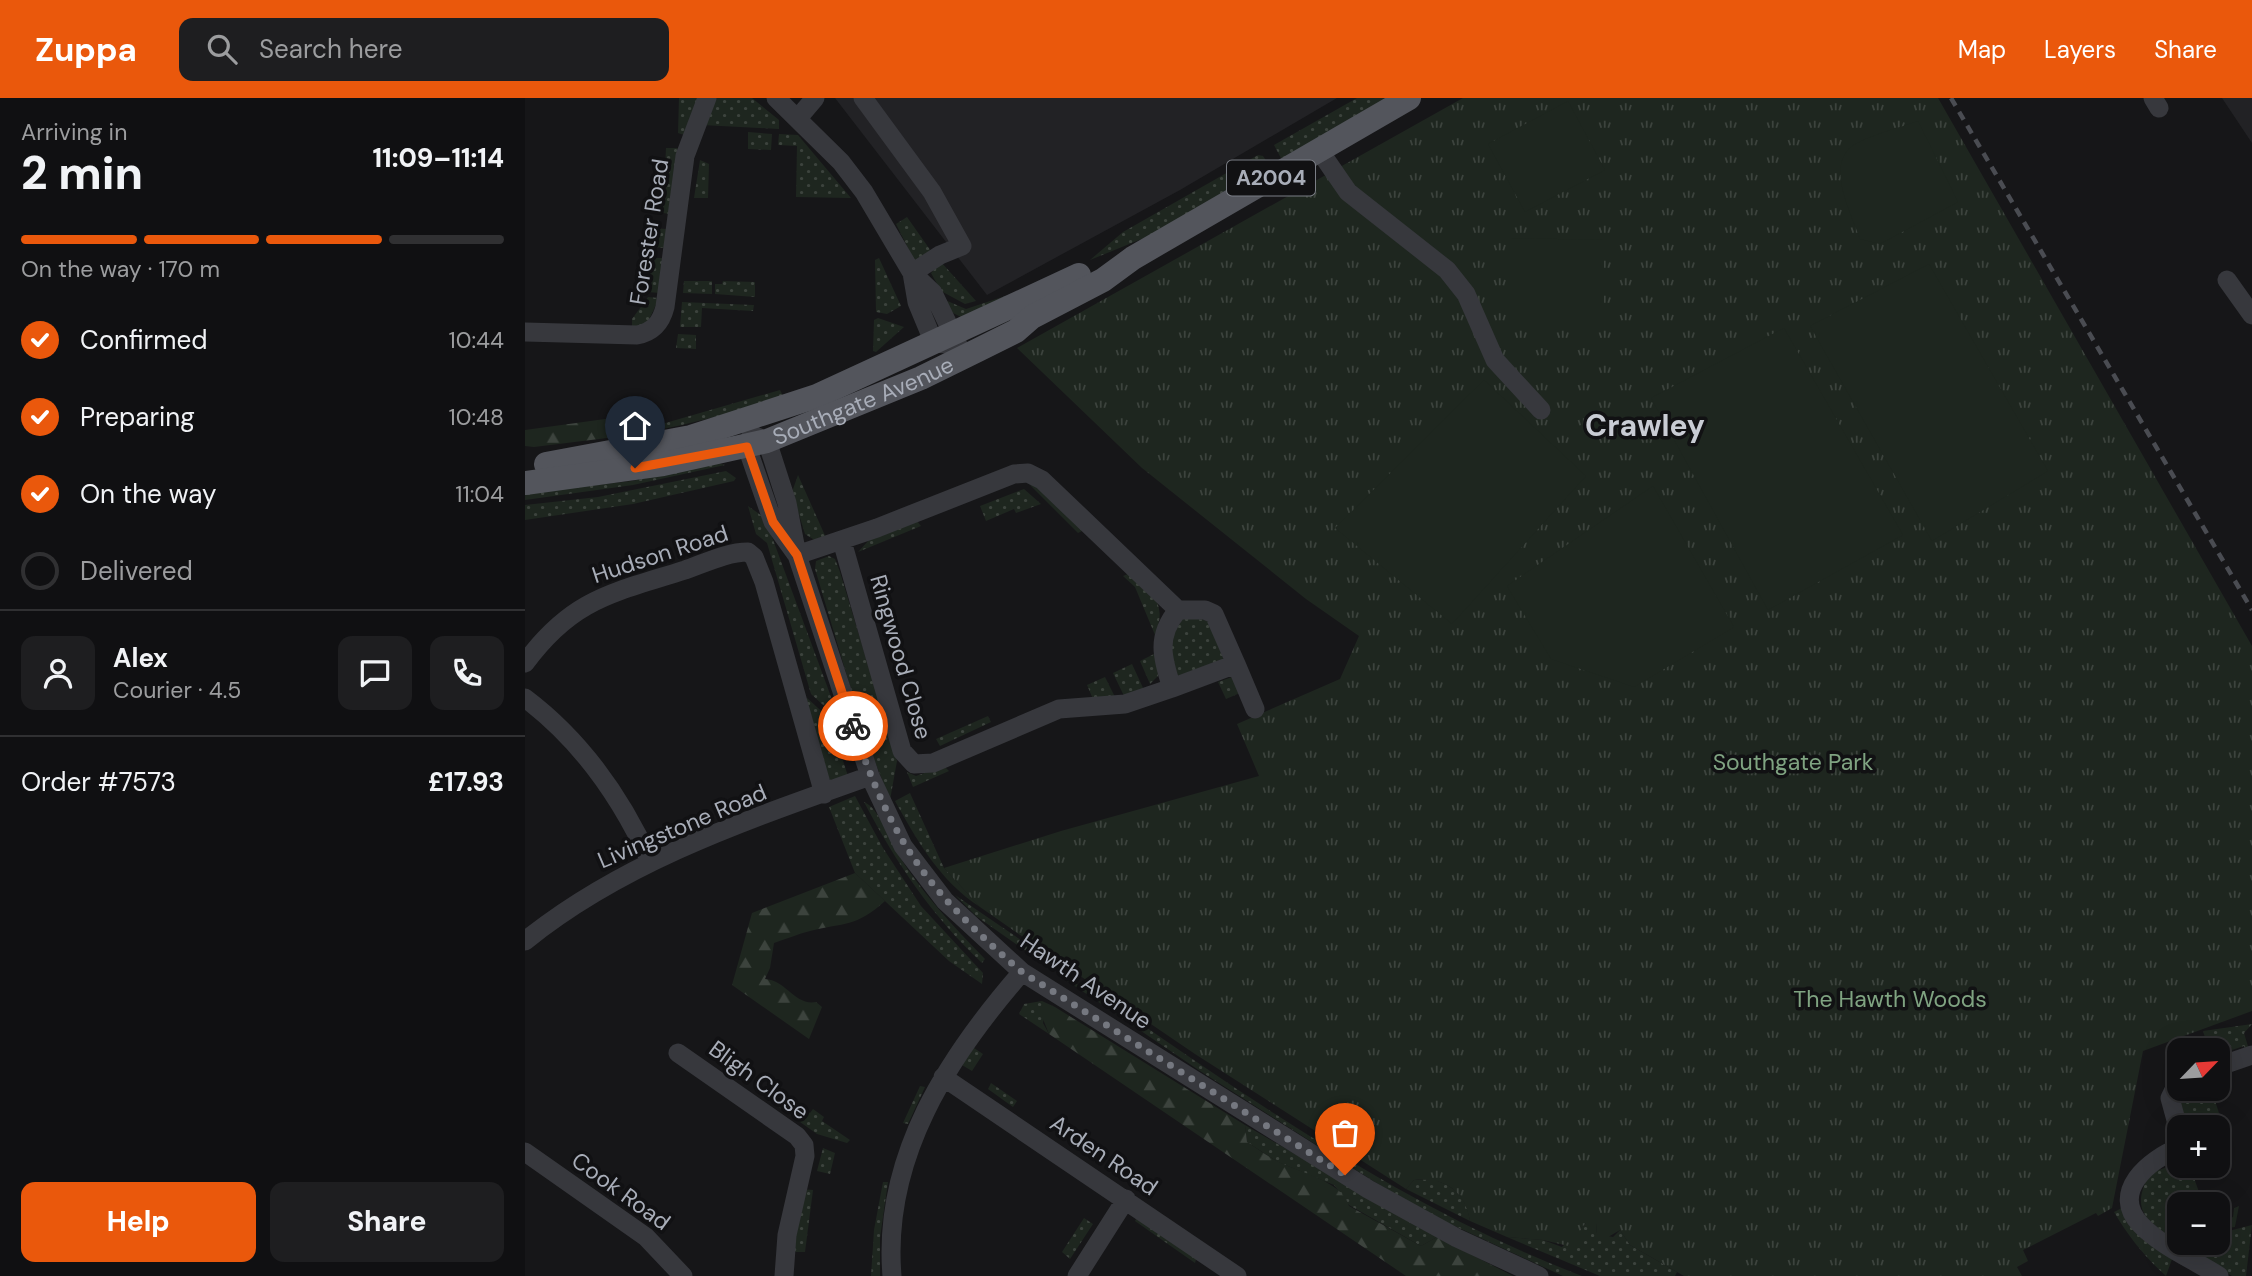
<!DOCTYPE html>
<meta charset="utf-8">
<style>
:root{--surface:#101012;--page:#1e1e20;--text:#f1f3f6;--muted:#9c9d9f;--line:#303032;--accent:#ea580c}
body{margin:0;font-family:"DM Sans",sans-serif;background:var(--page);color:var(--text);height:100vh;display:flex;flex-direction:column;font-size:26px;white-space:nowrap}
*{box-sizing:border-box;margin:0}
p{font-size:23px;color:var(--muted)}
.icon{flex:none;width:38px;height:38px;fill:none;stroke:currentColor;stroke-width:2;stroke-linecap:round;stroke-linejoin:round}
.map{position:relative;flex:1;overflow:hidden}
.side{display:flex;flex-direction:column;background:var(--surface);width:525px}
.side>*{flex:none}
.needle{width:46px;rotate:65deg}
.controls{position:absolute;left:1642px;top:940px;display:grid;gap:14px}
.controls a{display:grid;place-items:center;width:63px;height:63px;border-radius:14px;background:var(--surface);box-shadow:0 7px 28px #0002,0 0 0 2px var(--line);font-size:35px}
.pin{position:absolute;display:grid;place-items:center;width:60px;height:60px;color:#fff;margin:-72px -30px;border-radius:50% 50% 50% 0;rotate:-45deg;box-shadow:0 0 7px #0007}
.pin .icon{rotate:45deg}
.courier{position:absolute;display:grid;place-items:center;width:70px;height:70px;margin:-35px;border:5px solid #ea580c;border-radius:50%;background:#fff;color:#222;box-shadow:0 2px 9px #0007}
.headline em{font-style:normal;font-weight:800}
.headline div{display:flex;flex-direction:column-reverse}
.headline{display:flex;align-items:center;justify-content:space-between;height:119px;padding:0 21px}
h1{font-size:46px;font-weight:800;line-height:52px}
.bar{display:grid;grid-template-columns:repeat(4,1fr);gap:10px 7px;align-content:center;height:84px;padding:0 21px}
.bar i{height:9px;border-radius:5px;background:var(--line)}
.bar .current{background:var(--accent)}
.bar p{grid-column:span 4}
.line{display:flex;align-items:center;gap:18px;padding:0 21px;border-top:2px solid var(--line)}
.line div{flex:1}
.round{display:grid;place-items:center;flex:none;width:74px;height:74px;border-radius:14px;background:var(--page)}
ol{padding:0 21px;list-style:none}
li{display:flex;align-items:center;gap:21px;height:77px}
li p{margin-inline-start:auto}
li .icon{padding:7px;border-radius:50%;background:var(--accent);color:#fff;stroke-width:4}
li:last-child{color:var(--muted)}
li i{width:38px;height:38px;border:4px solid var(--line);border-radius:50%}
.cta{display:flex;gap:14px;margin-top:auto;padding:14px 21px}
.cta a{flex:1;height:80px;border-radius:14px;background:var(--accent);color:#fff;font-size:28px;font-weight:800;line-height:80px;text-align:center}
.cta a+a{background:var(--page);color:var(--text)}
header{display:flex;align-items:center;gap:42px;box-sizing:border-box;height:98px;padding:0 35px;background:var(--accent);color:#fff}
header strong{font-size:33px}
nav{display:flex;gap:38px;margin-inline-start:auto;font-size:24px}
.search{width:490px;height:63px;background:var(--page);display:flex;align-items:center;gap:18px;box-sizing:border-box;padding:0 24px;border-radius:14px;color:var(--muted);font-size:26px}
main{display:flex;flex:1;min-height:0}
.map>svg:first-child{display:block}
.built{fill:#222225}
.grass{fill:url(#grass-dots)}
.forest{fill:url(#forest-firs)}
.park{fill:url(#park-tufts)}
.garden{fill:#1e261f}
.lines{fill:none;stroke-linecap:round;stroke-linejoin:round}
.minor{stroke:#37383d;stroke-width:19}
.major{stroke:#53555c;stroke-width:24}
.rail{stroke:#4a4c52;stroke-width:4.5;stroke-dasharray:9 7;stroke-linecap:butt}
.done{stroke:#757880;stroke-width:7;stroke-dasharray:0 12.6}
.route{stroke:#ea580c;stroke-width:9}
.labels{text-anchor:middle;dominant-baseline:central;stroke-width:7;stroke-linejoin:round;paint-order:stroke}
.shield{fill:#111113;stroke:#7b7e86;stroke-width:2}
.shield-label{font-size:21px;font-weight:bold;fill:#a8adb8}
.street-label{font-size:23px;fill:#a8adb8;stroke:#111113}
.park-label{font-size:23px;fill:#7fa381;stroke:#111113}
.district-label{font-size:30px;font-weight:bold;fill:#c9ccd4;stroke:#111113}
</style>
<header>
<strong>Zuppa</strong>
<div class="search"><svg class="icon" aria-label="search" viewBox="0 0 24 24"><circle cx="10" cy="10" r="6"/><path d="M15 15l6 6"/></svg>Search here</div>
<nav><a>Map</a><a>Layers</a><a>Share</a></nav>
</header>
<main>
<section class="side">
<div class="headline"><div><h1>2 min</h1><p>Arriving in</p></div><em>11:09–11:14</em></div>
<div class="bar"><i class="current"></i><i class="current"></i><i class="current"></i><i></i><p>On the way · 170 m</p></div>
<ol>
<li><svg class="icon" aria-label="check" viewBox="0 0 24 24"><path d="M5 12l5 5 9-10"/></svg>Confirmed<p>10:44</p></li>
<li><svg class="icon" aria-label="check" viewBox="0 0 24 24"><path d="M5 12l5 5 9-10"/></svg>Preparing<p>10:48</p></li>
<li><svg class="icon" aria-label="check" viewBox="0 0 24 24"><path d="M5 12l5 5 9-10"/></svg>On the way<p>11:04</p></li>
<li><i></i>Delivered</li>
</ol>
<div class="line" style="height:126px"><a class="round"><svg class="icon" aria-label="person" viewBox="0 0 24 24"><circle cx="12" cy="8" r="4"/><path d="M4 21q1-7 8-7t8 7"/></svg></a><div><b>Alex</b><p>Courier · 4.5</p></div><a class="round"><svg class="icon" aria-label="chat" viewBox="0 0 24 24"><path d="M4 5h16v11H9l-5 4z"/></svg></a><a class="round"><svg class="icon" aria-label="phone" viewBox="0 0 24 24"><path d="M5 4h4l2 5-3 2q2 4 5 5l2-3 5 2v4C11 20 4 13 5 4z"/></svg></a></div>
<div class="line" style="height:91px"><div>Order #7573</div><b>£17.93</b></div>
<div class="cta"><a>Help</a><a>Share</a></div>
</section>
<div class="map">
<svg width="1727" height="1178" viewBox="0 0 1727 1178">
<defs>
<pattern id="grass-dots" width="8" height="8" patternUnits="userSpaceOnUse" patternTransform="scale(1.75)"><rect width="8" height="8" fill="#1e261f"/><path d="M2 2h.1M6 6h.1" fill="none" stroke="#3c433d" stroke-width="1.8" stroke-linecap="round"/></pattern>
<pattern id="forest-firs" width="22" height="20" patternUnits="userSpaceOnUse" patternTransform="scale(1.75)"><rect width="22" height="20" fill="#1e261f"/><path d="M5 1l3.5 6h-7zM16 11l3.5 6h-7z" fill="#3c433d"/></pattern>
<pattern id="park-tufts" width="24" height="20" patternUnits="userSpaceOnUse" patternTransform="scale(1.75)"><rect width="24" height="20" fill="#1e261f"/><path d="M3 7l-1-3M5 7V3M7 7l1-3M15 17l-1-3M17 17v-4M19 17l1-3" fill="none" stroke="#3c433d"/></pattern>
</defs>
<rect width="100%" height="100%" fill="#161618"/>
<path class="built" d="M310 0H812L655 92 462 197Z
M1697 0H1727V45Z"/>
<path class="grass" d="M154 0H175L159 37 153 35Z
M189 0H227L254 22V31L177 27Z
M832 0H869L758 64 749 47Z
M223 34 247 36 246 52 223 51Z
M254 36 273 37 326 100 271 99 272 48 253 47Z
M141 50H152L155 53 145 116 138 115Z
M733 57 738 58 746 70 624 138 565 162 598 134Z
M175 62 184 66 183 100H169Z
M382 119 406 153 393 163 388 160 371 126Z
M126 130 142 131 140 150 125 149Z
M124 160H139L135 195 123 194Z
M354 160 376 208 362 216 351 214 350 162Z
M416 164 451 203 440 206 416 193 406 175Z
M159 183H187V196L158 195Z
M198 183 230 184V199L190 196V186H197Z
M483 197 436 219 428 215 420 202 441 211Z
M123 199 134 200 122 226 107 229V221Z
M157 204 228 207H229L228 213 177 210 176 229H155Z
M353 220 379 229 351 254 348 253 349 222Z
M153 236 171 237V251L151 250Z
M255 292 259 300C197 318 137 334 74 341L95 327 130 328Z
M193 365 200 367 108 387 0 402V395L107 383Z
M201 373 211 380 209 383 108 406 0 422V407L73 399Z
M273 377 302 442 291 443 280 436 267 394Z
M504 386 509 387 559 432 553 435Z
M499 391 516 406 491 415 489 411 461 423 455 408Z
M223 408 240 420 329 661 324 663 308 616 286 596 242 445 231 436Z
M392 423 396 428 333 454 344 442Z
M304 458 310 461 315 474 372 663 365 702 340 638 290 471 291 463Z
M605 475C627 498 643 503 630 537L610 489 598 478Z
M658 520 684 522 699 562 661 579 651 577 643 543Z
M631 555 633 578 625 586 615 563Z
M607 566 619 592 599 598 588 575Z
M580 579 590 599 568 601 562 587Z
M707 579 715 595 701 601 693 584Z
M282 600 304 620 323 678 306 682 302 679 278 607Z
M463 618 466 624 415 648 411 641Z
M419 668 424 673 388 689 382 674 391 678Z
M385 695 419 770 455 809C415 783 393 744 370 703Z
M330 698 358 750 396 808 458 875 457 886 424 863 330 775 304 709Z
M339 704C354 710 363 739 371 753 395 793 427 827 460 861L457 865C407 818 371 765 339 704Z
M430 797 531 866 528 872 451 818Z
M538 880 554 887 557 885C715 994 876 1109 1057 1178H1038L908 1118 850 1084 675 973Z
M517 903 530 909H521L518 925 524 936 494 916 499 906Z
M1727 926 1719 935 1725 955 1722 956 1719 948 1692 957V952H1684L1678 933Z
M449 950 458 956 447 973 437 967Z
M466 985 492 1003 488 1009 463 991Z
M395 988 400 989 383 1026 378 1025Z
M1654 990 1686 991 1696 1021C1660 1034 1657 1026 1654 990Z
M259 997 285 1015 288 1011 299 1019 297 1023 325 1042 322 1045 292 1036 251 1007Z
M720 1027 912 1139 896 1148 824 1107 809 1087 753 1064 722 1044Z
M298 1050 310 1055 305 1076 292 1073Z
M1654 1065 1665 1082 1669 1080 1675 1097 1671 1099 1673 1106H1654V1144C1622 1124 1604 1113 1625 1075Z
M905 1081C928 1086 942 1099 945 1123L881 1091 889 1082Z
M358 1084H363L355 1140V1178H346L349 1132Z
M276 1091 288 1092 280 1154H264Z
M1597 1110 1647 1161 1641 1178C1620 1159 1603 1138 1589 1114Z
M612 1119 672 1158 670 1165 610 1123Z
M559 1120 568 1126 545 1161 537 1154Z
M1061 1125H1071L1072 1136 1088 1139 1095 1132 1105 1147 1152 1174 1150 1178H1075L982 1139 1018 1142 1037 1149Z
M1727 1127 1721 1178H1707L1662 1149 1663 1145 1692 1144V1136Z"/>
<path class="forest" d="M131 314 130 328 108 329 102 326 74 341 9 349 0 348V332Z
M330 775 360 803C330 830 320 824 285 833 273 836 261 841 249 845L245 870 240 881C261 882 270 908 291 904L297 909 284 941 207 887 227 815Z
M520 909H530L546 919 720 1027 722 1044C731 1050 741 1057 750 1062 771 1074 817 1082 824 1108L896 1148 912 1139 988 1178H881L524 936 516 916Z"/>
<path class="park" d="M938 0H1413L1727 548V913L1618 953 1587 1110 1573 1118 1571 1115 1498 1152 1503 1163 1492 1169 1497 1178H1159L1105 1147 1095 1132 1078 1142 1072 1136 1071 1125H1061L1056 1130 1059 1141 1052 1150 1018 1142 982 1139 945 1123C940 1092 919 1079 889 1082L881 1091 670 956 495 837 455 809 419 770 536 733 734 678 712 626 815 581 834 538 781 501 617 370 492 250Z"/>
<path class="garden" d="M1043 3 1080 72 1000 114 963 46Z
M1393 23 1433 104 1355 146 1335 141C1327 117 1301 70 1326 49 1338 39 1377 29 1393 23Z
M984 140 1079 142V228H984Z
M1404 166 1523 373 1407 443 1285 228Z
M1259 230 1378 437 1243 512 1126 300Z
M959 282 1061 378 927 526 810 430Z
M1128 388 1209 529 1109 589 1026 561 982 488Z
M1714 1108 1710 1129 1692 1132V1125L1708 1119 1709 1110Z"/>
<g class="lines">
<path class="minor" d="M251 0 316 64 339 94 387 175 408 195 433 247
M338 0 407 94 437 148 415 157 387 175
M1628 0 1634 10
M273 20 290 0
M794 52 823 94 922 172 941 196 970 262 1016 312
M387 175 392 204 409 245 422 246
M1702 182 1727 217
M0 234 112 237C128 234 136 225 140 209L160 58 182 0
M227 335 222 349 248 424 271 456
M230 338 242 343 262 405 272 457 345 678 378 748 420 803 497 874 583 928 843 1091 932 1140 1014 1178
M317 443 377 653 389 666 408 665 534 611 600 606 647 590C637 560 631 538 653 512H680L689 516 711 566
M272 457 352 430 489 376 503 375 517 382 653 512
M0 565C48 500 88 495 160 472 180 465 202 454 223 454L229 459 239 484 299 696
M647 590 711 566 730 611
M0 600C57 643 96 699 125 763
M0 843C100 762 225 721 345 678
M153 955 272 1038 279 1047 280 1058 262 1137 259 1178
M1692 969 1727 957
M418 979 712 1178
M1654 982 1645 1000 1654 1033
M1692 1038 1697 1036
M1654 1050C1624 1061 1584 1095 1616 1127 1636 1148 1669 1162 1694 1178
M0 1054 121 1139 158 1178
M367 1178C357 1059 423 959 497 874
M552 1178 601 1101"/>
<g class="major">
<path d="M21 366 166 339 292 298 554 177"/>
<path id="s1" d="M0 385 138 366 242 343 396 280 453 252 491 233 507 219 578 182 608 160 884 0"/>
</g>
<path class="rail" d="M1426 0 1727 512"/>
</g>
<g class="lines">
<path class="done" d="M328 628C368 747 403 793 497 874L820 1077"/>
<path class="route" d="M110 370 222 349 248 424 272 457 328 628"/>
</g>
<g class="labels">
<rect class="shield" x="702" y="62.5" width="88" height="35" rx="5"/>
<g class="shield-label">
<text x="746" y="80">A2004</text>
</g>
<g class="street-label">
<text transform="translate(124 134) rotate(-81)">Forester Road</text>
<text stroke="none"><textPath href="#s1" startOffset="350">Southgate Avenue</textPath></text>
<text transform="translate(135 456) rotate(-18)">Hudson Road</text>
<text transform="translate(376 559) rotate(74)">Ringwood Close</text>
<text transform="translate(157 728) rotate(-23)">Livingstone Road</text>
<text transform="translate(561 883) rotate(34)">Hawth Avenue</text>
<text transform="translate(234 982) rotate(36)">Bligh Close</text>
<text transform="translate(579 1057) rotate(34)">Arden Road</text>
<text transform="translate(96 1093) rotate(36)">Cook Road</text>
</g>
<g class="park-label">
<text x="1268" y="664">Southgate Park</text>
<text x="1365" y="901">The Hawth Woods</text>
</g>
<g class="district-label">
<text x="1120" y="327">Crawley</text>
</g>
</g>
</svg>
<div class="controls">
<a><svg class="needle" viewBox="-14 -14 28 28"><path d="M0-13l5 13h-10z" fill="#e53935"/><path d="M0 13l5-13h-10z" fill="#9c9d9f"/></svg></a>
<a>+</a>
<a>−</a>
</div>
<div class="pin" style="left:820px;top:1077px;background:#ea580c"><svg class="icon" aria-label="bag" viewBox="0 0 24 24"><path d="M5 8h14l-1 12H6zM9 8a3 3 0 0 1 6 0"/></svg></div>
<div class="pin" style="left:110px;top:370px;background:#1f2937"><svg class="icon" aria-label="home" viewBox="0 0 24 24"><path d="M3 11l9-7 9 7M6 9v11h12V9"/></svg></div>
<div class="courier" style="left:328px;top:628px"><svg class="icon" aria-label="bike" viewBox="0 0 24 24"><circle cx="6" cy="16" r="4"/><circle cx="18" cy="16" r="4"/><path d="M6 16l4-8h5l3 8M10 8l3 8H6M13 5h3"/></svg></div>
</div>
</main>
